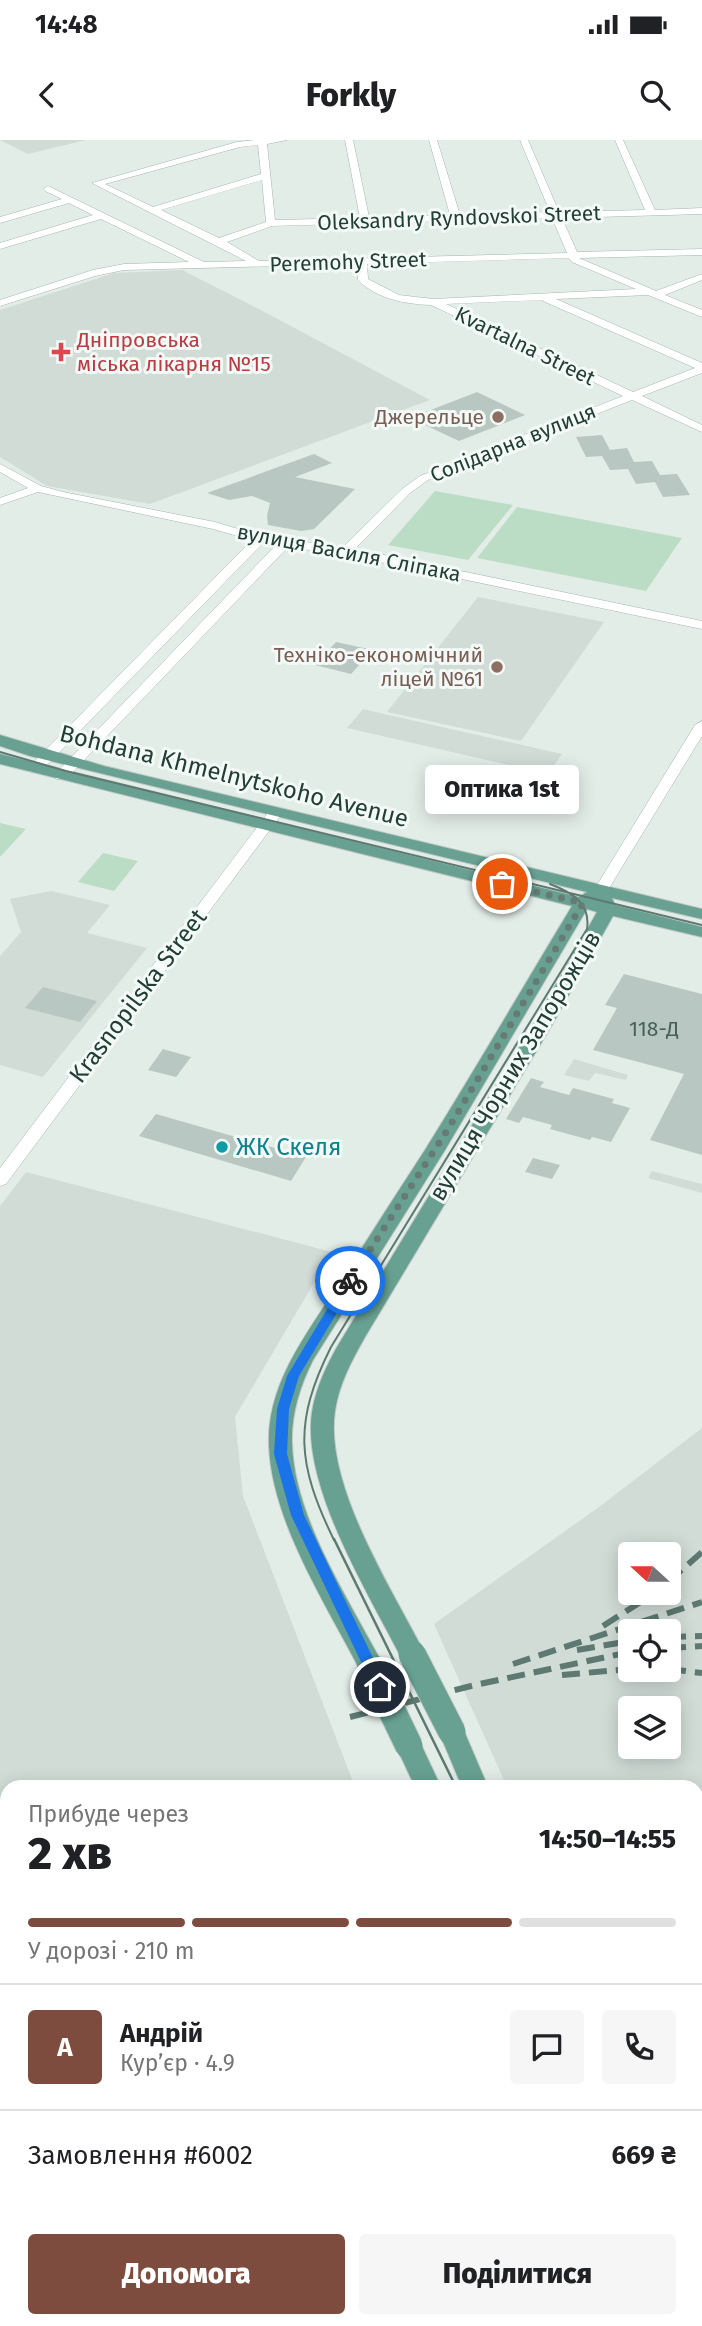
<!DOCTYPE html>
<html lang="uk">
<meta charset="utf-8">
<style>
:root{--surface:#fff;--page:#f6f6f6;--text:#202124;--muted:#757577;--line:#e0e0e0;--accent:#7e4c3e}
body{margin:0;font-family:"Fira Sans",sans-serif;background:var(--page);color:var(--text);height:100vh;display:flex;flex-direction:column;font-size:26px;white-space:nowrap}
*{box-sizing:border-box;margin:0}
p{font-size:23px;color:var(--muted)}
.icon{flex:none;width:38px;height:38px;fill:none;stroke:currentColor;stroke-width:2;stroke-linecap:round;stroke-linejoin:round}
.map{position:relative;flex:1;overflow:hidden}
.details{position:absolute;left:0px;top:1640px;width:704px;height:548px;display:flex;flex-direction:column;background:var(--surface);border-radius:21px 21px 0 0;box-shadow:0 4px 18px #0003}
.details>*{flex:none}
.needle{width:46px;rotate:291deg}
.tools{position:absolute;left:618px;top:1402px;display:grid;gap:14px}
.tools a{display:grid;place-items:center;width:63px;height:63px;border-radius:7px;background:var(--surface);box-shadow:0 4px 18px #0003;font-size:35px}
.pin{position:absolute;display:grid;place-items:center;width:60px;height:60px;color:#fff;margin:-30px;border:4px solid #fff;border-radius:50%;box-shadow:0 2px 7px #0007}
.courier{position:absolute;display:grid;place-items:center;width:70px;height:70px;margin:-35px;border:5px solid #1a73e8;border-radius:50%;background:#fff;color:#222;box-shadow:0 2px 9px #0007}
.bubble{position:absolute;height:49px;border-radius:7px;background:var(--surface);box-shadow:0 4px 18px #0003;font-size:23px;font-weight:800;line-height:49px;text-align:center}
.head em{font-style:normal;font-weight:800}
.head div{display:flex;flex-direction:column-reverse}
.head{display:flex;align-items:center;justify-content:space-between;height:119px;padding:0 28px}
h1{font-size:46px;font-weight:800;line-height:52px}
.bar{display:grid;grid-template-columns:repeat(4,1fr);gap:10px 7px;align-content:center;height:84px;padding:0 28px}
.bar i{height:9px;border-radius:5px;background:var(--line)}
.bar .active{background:var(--accent)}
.bar p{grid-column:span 4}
.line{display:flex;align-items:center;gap:18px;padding:0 28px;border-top:2px solid var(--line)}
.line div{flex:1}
.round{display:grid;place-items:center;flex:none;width:74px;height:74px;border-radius:7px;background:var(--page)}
.button{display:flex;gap:14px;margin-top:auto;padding:14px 28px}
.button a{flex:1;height:80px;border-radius:7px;background:var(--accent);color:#fff;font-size:28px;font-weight:800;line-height:80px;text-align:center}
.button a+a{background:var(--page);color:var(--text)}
.status{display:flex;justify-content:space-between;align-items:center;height:49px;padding:0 35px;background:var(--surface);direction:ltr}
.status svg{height:19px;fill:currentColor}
header{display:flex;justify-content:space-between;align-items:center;height:91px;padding:0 28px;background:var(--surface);font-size:32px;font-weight:800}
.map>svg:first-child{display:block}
.built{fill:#d1dcd7;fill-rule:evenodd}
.green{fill:#bcddc5}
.building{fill:#b8c7c1}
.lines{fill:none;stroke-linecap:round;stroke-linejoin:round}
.minor-casing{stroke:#a6b5af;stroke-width:1}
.major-casing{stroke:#c1c9c7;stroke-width:2}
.minor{fill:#fff;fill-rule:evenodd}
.major{fill:#68a192;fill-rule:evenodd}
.tram-far1{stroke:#5d7971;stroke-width:2}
.tram{stroke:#5d7971;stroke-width:2.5}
.rail{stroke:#5d7971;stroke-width:6;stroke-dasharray:18 9;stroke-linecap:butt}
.major-bridge-casing{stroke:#c1c9c7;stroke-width:29;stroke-linecap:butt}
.major-bridge{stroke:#68a192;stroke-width:27}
.route{fill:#1a73e8}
.done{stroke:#667b74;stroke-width:7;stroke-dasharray:0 12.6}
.health-dot{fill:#e0444e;stroke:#f3f9f6;stroke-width:2.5}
.education-dot{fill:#8d6e63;stroke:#f3f9f6;stroke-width:2.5}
.culture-dot{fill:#0f9aa8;stroke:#f3f9f6;stroke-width:2.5}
.labels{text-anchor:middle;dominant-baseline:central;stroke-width:6;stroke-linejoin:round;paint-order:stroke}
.far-street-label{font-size:21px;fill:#233e36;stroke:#f3f9f6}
.far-health-label{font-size:21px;fill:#be3a42;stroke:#f3f9f6;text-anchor:start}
.far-education-label{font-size:21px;fill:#785e54;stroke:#f3f9f6;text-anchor:end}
.number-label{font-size:21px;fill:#486059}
.street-label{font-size:24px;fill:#233e36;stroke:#f3f9f6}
.culture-label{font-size:24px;fill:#0d838f;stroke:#f3f9f6;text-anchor:start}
</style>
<div class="status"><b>14:48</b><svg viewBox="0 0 49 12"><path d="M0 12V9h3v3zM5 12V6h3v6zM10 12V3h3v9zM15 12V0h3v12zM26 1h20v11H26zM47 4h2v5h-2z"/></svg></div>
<header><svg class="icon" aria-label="back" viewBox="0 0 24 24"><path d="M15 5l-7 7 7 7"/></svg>Forkly<svg class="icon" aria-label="search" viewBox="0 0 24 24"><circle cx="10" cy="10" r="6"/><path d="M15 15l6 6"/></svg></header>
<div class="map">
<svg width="702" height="2186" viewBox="0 0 702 2186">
<rect width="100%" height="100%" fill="#e3ede8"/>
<path class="built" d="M0 0H86L28 14Z
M182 130 255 167 430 260 150 364 47 346 0 317V170L114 133Z
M478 457 604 482 521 601 387 572Z
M363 569 384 574 562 614 548 634 347 588Z
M51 751 110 765 87 793 147 808 43 937 0 925V816L21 792 10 759Z
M574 919 628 935 626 940 595 933 589 941 564 935Z
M652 1031 702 1044V1053L648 1038Z
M26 1032 332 1112 235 1277 243 1356 355 1647H7V2155L0 2156V1066Z
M702 1288V2091L696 2078V1647H507L434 1484 599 1367ZM630 1414H668V1452H630ZM630 1491H668V1530H630ZM630 1568H668V1606H630Z"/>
<path class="green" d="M435 351 513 365 468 420 388 405Z
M517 367 682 398 646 451 477 418Z
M0 683 26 689 0 717Z
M103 713 138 721 114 751 78 742Z"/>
<path class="building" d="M477 252 525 275 459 301 410 278Z
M602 295 610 310 627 308 634 322 652 321 660 335 677 334 690 355 663 357 655 342 636 344 628 329 610 330 602 316 586 317 576 297Z
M314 314 332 323 295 337 355 349 314 389 301 391 268 385 267 376 270 363 252 356 229 360 207 353Z
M336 502 373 510 351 534 315 525Z
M624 834 702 854V1015L650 1000 684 934 593 910 617 868 605 865Z
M43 847 97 861 80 882 25 868Z
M163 909 191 917 176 937 148 930Z
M531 938 544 942 540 947 569 955 573 948 614 959 612 963 630 968 611 1002 592 997 590 1000 550 989 552 985 523 977 519 983 506 979Z
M156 974 306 1017 291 1041 139 996Z
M533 1018 560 1025 552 1039 525 1032Z"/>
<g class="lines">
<defs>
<path id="minor" d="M255 0H287L267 4 275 80 360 78 345 0H353L369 77 450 75 429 0H437L460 75 550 72 520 0H528L559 72 645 70 615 0H623L655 70 702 68V74L562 78 577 112 702 109V115L579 118 656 151 702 134V140L665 155 702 170V177L648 155 556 159 702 223V233L642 256 702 285V292L632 260 428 340 410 353 355 409 702 481V489L346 415 288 407 66 639H56V633L276 405 263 403 40 632H30V626L252 400 213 389 38 352 0 365V358L28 348 0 332V324L41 346 63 352 215 382 261 396 343 407 402 349 420 336 623 256 431 165C405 164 377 159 358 140L357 124 124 130 95 136 0 166V160L93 130 124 124 189 122 101 79 0 109V103L93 75 69 63 0 83V77L62 59 45 51 43 49 48 46 204 122 246 121 92 43 237 2ZM258 5 261 34 153 67 105 44 240 7ZM262 40 266 82 219 98 161 70ZM552 78 567 113 259 121 227 102 272 86ZM569 118 572 122 636 149 433 159 399 155 368 139 367 124ZM543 160V161L695 228 633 252 446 164Z
M702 581V596L608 750 601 754 596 753 594 750 695 585Z
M276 668 283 672 281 675 6 1044 0 1046V1028L271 669Z
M702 1849V1871L696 1873V1851Z
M7 2077V2127L0 2130V2080Z"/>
<path id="major" d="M0 595 104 626 702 769V779L612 758 615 765 702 787V797L613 776 552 885 365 1197C352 1220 339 1244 335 1271 324 1345 392 1449 425 1514L421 1521 412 1524 403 1521C370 1456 301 1346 312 1272 316 1247 327 1224 340 1202L533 885 597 772 587 769 445 1010 313 1220C300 1246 291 1274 292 1303 294 1379 350 1461 384 1527L380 1534 371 1537 362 1534C328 1467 272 1383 269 1306 266 1241 312 1187 345 1135 371 1093 398 1052 425 1010 475 930 523 847 572 766L0 624V614L579 757 587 752 30 616 0 606Z
M452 1581 461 1584 488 1647H462L439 1592 443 1584Z
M409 1595 418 1598 441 1647H415L396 1606 400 1598Z
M696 2135 702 2137V2179L696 2176Z
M636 2180H668L670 2186H638Z"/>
</defs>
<use href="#minor" class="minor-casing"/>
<use href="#major" class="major-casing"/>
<use href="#minor" class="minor"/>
<use href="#major" class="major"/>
<path class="tram-far1" d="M0 612 66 631 702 785
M334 1400C297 1324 293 1283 331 1207L587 789C591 763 571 752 550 744"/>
<path class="tram" d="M334 1399 456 1647
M672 2180 675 2186
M684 2180 686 2186"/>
<path class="rail" d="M668 1442 702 1412
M603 1486 656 1452
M668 1497 702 1496
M668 1508 702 1506
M577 1510 630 1501
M513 1524 702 1462
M668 1529 702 1533
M562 1535 630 1529
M350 1577 475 1545 630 1512
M696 2053 702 2051
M696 2099 702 2097
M267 2186 289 2180
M448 2186 463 2180"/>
<defs>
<path id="major-bridge" d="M412 1514 452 1592
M371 1527 409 1606"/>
</defs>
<use href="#major-bridge" class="major-bridge-casing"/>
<use href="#major-bridge" class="major-bridge"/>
</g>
<path class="route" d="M350 1137 356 1141 299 1236 289 1269 287 1314 304 1375 387 1547 380 1552 373 1547 291 1375 274 1314 277 1269 287 1236 346 1138Z"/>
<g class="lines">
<path class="done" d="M350 1141 448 989 583 763 502 744"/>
</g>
<path class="health-dot" d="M57.5 201.5h7v7h7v7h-7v7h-7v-7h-7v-7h7z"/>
<g class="education-dot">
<circle cx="498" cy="277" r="7"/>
<circle cx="497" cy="527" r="7"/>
</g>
<circle class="culture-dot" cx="222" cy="1007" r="7"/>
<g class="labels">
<g class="far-street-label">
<text transform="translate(459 78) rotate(-2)">Oleksandry Ryndovskoi Street</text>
<text transform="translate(348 122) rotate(-2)">Peremohy Street</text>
<text transform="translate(525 206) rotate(26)">Kvartalna Street</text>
<text transform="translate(513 303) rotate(-22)">Солідарна вулиця</text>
<text transform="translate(349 413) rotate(11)">вулиця Василя Сліпака</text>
</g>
<g class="far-health-label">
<text x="77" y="200">Дніпровська<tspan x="77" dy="24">міська лікарня №15</tspan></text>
</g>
<g class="far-education-label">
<text x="484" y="277">Джерельце</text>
<text x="483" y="515">Техніко-економічний<tspan x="483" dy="24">ліцей №61</tspan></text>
</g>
<g class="number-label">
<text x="654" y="889">118-Д</text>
</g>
<g class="street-label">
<text transform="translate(234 636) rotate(14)">Bohdana Khmelnytskoho Avenue</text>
<text transform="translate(138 856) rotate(-53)">Krasnopilska Street</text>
<text transform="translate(515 926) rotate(-59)">вулиця Чорних Запорожців</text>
</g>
<g class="culture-label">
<text x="236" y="1007">ЖК Скеля</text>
</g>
</g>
</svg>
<div class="tools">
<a><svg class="needle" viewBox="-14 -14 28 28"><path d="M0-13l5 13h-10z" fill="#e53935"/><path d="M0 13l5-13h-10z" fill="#757577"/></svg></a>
<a><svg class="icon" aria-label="locate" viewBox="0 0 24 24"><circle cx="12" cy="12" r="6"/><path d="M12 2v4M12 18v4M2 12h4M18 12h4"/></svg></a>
<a><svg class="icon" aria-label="layers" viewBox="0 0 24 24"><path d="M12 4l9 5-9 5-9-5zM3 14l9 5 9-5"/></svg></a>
</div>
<div class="pin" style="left:502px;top:744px;background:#ea580c"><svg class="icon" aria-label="bag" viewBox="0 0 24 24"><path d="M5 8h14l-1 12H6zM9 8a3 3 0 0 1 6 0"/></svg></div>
<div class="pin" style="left:380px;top:1547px;background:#1f2937"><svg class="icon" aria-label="home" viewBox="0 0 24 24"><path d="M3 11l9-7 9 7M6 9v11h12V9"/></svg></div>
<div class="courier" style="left:350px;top:1141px"><svg class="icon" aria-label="bike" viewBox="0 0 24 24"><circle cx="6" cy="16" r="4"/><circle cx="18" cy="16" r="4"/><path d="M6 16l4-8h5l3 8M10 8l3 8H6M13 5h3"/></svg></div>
<div class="bubble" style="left:425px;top:625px;width:154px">Оптика 1st</div>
<section class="details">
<div class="head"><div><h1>2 хв</h1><p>Прибуде через</p></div><em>14:50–14:55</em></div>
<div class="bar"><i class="active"></i><i class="active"></i><i class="active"></i><i></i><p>У дорозі · 210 m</p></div>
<div class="line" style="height:126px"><b class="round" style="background:var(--accent);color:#fff">А</b><div><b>Андрій</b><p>Кур’єр · 4.9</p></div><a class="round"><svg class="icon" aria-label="chat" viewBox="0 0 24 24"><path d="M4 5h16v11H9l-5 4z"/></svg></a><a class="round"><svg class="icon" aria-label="phone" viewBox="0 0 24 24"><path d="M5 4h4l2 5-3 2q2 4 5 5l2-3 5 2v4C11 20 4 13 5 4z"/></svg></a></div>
<div class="line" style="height:91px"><div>Замовлення #6002</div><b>669 ₴</b></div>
<div class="button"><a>Допомога</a><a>Поділитися</a></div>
</section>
</div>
